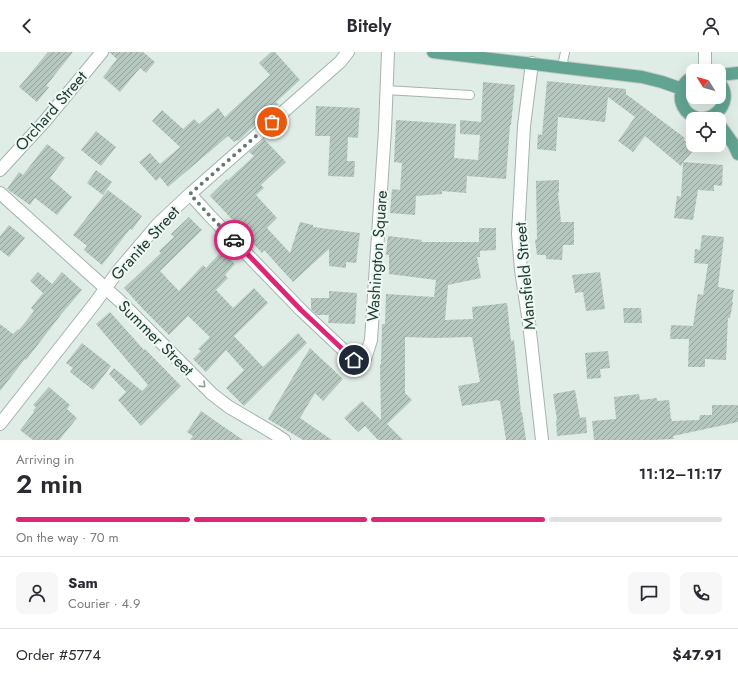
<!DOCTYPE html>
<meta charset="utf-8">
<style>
:root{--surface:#fff;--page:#f7f7f7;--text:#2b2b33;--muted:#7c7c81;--line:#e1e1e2;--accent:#db2777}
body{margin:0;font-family:Jost,sans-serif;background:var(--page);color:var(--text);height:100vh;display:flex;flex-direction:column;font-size:15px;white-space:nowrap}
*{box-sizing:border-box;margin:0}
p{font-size:13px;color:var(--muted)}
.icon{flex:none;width:22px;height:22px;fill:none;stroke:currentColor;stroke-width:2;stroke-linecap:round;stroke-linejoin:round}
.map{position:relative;height:388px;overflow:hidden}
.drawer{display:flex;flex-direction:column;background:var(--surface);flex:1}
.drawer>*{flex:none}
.needle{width:26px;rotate:307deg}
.controls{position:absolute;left:686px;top:12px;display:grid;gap:8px}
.controls a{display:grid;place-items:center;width:40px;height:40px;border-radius:8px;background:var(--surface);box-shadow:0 4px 16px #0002;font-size:20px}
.pin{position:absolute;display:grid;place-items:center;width:34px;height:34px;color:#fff;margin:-17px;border:2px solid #fff;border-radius:50%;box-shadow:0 1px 4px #0007}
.courier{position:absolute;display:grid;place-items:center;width:40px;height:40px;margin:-20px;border:3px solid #db2777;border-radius:50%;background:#fff;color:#222;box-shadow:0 1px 5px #0007}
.overview em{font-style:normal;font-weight:600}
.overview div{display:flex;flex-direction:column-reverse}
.overview{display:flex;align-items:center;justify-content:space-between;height:68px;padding:0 16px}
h1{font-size:26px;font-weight:600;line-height:30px}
.bar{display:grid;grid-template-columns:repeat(4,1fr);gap:6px 4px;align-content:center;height:48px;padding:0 16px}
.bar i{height:5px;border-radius:3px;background:var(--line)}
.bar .on{background:var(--accent)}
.bar p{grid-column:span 4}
.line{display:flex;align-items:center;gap:10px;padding:0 16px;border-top:1px solid var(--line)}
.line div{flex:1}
.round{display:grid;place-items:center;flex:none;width:42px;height:42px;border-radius:8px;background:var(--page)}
header{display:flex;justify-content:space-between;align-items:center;height:52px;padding:0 16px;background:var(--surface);font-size:18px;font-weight:600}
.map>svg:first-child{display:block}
.building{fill:url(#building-hatch)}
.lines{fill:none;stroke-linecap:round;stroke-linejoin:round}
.service-casing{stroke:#a3b4ad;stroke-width:10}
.minor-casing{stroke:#a3b4ad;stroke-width:14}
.primary-casing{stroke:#c1c9c6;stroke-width:14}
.service{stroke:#fff;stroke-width:8}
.minor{stroke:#fff;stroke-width:12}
.primary{stroke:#62a492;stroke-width:12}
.oneway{stroke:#909e9a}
.done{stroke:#637a73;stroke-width:4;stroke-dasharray:0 7.2}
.route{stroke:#db2777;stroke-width:5}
.labels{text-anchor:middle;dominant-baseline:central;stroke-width:4;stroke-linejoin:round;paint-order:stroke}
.street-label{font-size:16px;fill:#203d35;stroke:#f0f8f4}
</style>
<header><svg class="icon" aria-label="back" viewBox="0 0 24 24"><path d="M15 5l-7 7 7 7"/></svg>Bitely<svg class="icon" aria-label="person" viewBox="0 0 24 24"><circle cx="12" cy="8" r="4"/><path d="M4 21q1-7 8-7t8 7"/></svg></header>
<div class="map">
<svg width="738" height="388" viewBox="0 0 738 388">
<defs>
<pattern id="building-hatch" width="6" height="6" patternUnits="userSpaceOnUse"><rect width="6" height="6" fill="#b5c7bf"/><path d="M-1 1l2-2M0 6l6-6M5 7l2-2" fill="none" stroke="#93a39c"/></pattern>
</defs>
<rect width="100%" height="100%" fill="#e0ece6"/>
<path class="building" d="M48 0H73L46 34 49 35 37 50 19 35Z
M109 0H143L155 10 146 21 140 16 120 40 103 25 117 7Z
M271 0H275L300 28 276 50 278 52 238 89 237 88 234 90 228 84 168 135 160 125 156 129 139 110 150 101 160 112 180 95 152 69 162 58 183 77 194 67 199 72 218 56 225 65 270 23 259 11Z
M547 29 626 37V42L685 86 684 88 695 97 683 110 723 113 722 134 714 133V139L698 138 693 168 674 166 677 144 681 145 683 110 681 114 645 84 633 100 618 89 635 65 608 45 605 70 558 65 556 99 537 97 538 82 542 83Z
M483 30 515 33 511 73H510L506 127 467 124 466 141 442 139V142L416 144 415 163 390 161 392 137 400 138 402 111 394 110 396 68 456 72 454 106 478 108 480 83 460 82V68L481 70Z
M316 54 360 56 358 86 348 85 347 109H355L354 125 328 124 330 84H315Z
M96 79 116 95 101 114 81 98Z
M264 87 286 110 261 133 264 136 256 143 277 166 267 176 290 201 300 170 313 173V175L360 181 356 211 346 210V216L329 214V197L293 230 264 198 262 201 244 182 245 181 210 144 227 127 228 128 254 104 249 100Z
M47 92 65 106 50 126 72 145 57 163 35 146 30 153 7 137 19 120 23 123Z
M96 118 112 130 103 143 87 131Z
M559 128V140L558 141 561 170H574V193H563L562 208 546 207V203H537L535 188 537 187 536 129Z
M108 138 142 164 132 178 130 177 102 213 84 198 87 194 73 183Z
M189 165 202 178 160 219 179 239 203 213 206 216 222 199 235 212 225 223 228 226 216 238 233 256 254 236 268 251 234 284 263 315 298 281 307 291 244 354 226 336 244 318 226 298 206 320 193 307 201 299 198 297 210 285 188 264 169 283 143 257 124 236 161 201 159 199 174 185 171 182Z
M9 173 25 186 9 205 0 198V184Z
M479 176H496V198L480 199V205H477L481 226 448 233 445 268 473 267 472 255 507 251 511 289 514 288 521 361 522 360 526 388H506L500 349H498V348L462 354 458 334 480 330 472 285 434 286 405 285V341L412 348 387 372 403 388H378L365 374 358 380 344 366 362 349 381 368 380 312H381L382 272H385L386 242 434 245 436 228 389 222V203H386L388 184 422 188 421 190H479Z
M702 183 724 185 718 235 734 238 732 250H733L730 266H728L726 308 705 307V315H688L689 287H670L671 273 693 274 698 242 703 243 708 212 694 211 695 197 700 198Z
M38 220 52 232 62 220 82 238 63 260 26 308 25 307 0 339V272L13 282 18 277 19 278 34 259 31 256 43 241 30 229Z
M600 220 605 257 586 259 583 240 575 241 572 223Z
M329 239 357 241 355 272 328 271 329 263H317L311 257V246H329Z
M623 256H641L642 271H624Z
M110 260 144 298 145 297 181 334 141 374 118 348 126 340 109 322 114 316 142 339 148 333 96 272Z
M82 291 111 314 93 338 70 320 73 316 66 311Z
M310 296 343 327 323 349 315 341 300 366 332 388H303L268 367Z
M608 299 610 316 600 317 601 326 587 327 585 301Z
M49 335 70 353 67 357 77 366 59 388H33L20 378 34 360 33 359 36 355 33 353Z
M575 338 580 366 586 365 587 381 557 384 556 368H557L553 342Z
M639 342 640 348 657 346V349L669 348 671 367H672V369L699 368 700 363H712V353H738V370L673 384 674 387 653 388H594L592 369 616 367 614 345Z
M201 359 243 388H190L193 384 187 380Z"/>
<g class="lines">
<defs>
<path id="service" d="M562 15 565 0
M386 38 470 43"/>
<path id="minor" d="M532 11 524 74 518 182 521 218 529 271 542 388
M705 19V0
M0 118 45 69 102 0
M0 141 122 251 212 342 229 355 270 379 284 388
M190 142 210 164 301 258 354 308 365 307 371 288 385 78 388 0
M0 372 95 251 118 219 158 172 190 142 340 10 348 0"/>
<path id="primary" d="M433 0 642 25 662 30 682 37
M719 23 738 21
M693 25C686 28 682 34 681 42 680 48 682 54 686 59 705 80 738 52 719 30
M719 72 734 93 738 102"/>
</defs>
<use href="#service" class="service-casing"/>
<use href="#minor" class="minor-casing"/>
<use href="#primary" class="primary-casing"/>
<use href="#service" class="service"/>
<use href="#minor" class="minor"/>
<use href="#primary" class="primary"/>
</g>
<defs><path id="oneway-chevron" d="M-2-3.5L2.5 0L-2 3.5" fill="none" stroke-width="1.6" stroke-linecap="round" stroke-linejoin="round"/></defs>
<use class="oneway" href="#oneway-chevron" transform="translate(203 333) rotate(44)"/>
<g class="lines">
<path class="done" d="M234 188 210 164 190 142 272 70"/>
<path class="route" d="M234 188 301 258 354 308"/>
</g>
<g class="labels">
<g class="street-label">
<text transform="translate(51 59) rotate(-49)">Orchard Street</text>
<text transform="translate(145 191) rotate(-48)">Granite Street</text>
<text transform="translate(377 204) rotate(-86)">Washington Square</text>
<text transform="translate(525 224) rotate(-95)">Mansfield Street</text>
<text transform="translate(156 286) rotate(45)">Summer Street</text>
</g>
</g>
</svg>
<div class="controls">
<a><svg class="needle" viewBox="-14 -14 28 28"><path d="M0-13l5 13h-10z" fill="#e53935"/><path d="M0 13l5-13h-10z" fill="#7c7c81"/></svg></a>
<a><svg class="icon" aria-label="locate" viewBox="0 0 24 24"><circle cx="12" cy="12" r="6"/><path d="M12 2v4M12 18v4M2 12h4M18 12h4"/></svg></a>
</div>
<div class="pin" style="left:272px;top:70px;background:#ea580c"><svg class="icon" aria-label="bag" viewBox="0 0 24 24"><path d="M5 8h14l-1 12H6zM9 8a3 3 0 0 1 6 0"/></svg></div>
<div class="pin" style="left:354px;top:308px;background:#1f2937"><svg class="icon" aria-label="home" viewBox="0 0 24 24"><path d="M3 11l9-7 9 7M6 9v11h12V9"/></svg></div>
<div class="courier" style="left:234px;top:188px"><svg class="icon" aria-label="car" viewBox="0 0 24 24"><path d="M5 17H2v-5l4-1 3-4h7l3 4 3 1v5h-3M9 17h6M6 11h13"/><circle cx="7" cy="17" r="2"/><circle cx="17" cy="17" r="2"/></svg></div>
</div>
<section class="drawer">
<div class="overview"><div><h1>2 min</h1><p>Arriving in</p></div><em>11:12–11:17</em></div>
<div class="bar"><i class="on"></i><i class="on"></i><i class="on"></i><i></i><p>On the way · 70 m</p></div>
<div class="line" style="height:72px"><a class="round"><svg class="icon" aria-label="person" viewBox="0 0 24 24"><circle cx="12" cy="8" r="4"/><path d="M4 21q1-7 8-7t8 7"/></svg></a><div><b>Sam</b><p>Courier · 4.9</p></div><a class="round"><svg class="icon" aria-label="chat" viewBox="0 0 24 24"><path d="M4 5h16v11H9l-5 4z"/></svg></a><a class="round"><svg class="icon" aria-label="phone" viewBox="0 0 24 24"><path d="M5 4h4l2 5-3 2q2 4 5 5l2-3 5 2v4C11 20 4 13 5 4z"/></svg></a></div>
<div class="line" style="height:52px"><div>Order #5774</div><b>$47.91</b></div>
</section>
